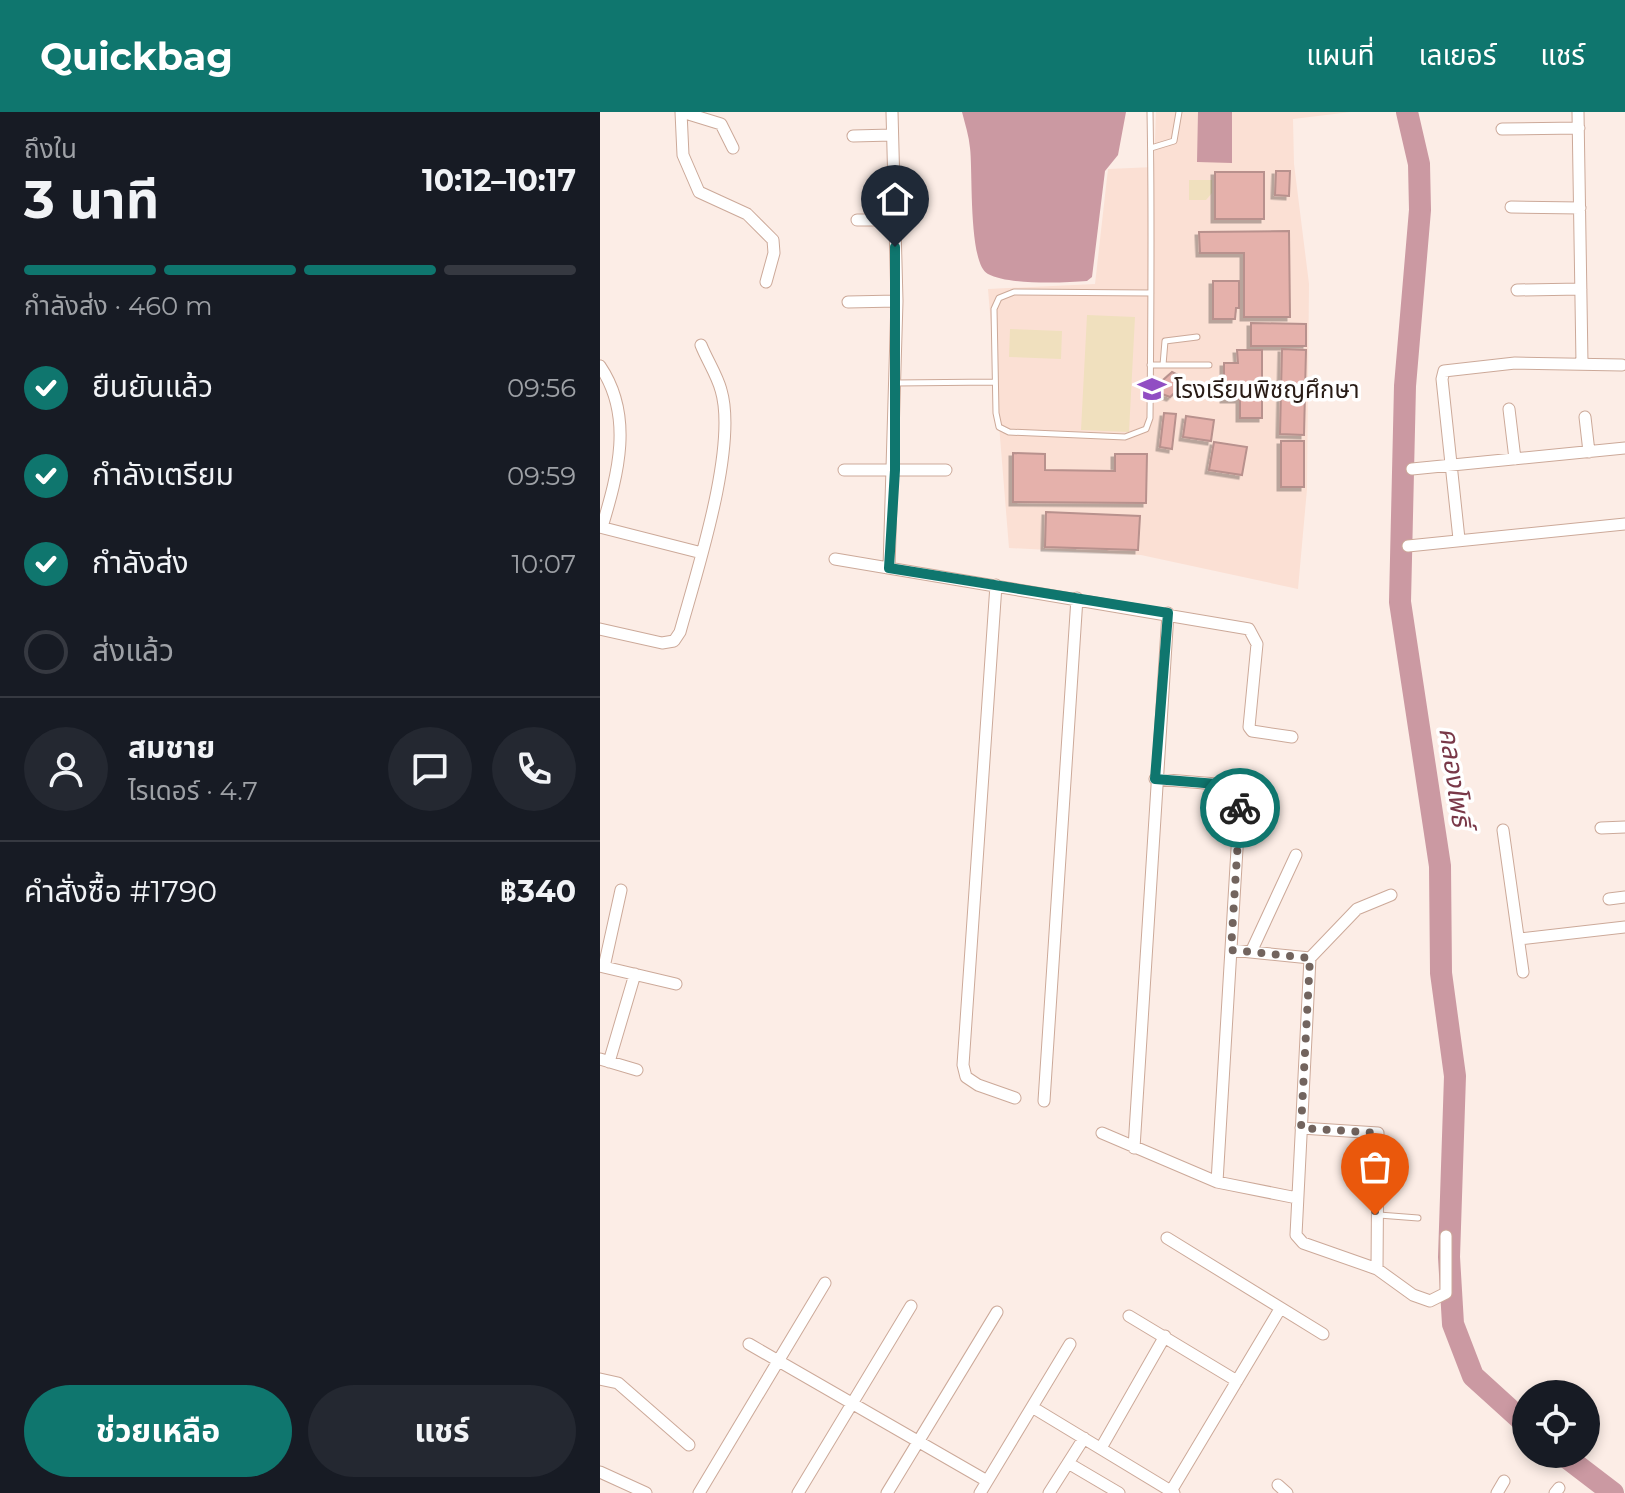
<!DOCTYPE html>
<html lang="th">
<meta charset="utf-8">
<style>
:root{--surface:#171b24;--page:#242831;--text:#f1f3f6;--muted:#9ea1a6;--line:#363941;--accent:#0f766e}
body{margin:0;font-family:Montserrat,"Noto Sans Thai",sans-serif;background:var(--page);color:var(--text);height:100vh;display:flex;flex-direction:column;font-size:30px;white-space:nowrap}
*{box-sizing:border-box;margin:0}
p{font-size:26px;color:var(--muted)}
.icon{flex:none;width:44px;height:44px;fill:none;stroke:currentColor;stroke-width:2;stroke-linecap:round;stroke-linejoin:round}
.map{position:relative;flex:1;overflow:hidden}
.sheet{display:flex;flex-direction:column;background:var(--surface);width:600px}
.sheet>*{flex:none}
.tools{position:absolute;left:912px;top:1268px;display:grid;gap:16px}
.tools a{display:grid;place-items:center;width:88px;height:88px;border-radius:50%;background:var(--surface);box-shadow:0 4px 12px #0003;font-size:40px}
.pin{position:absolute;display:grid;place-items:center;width:68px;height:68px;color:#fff;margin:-82px -34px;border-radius:50% 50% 50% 0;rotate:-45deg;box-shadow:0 0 8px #0007}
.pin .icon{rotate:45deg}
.courier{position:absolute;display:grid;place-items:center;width:80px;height:80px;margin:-40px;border:6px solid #0f766e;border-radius:50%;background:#fff;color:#222;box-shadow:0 2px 10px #0007}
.summary em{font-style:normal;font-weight:700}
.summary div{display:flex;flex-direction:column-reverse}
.summary{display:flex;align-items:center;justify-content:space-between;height:136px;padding:0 24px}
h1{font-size:52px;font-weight:700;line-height:60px}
.bar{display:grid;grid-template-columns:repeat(4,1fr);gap:12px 8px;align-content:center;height:96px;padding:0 24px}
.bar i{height:10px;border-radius:6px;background:var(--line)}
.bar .active{background:var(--accent)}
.bar p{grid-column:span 4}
.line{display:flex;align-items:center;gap:20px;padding:0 24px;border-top:2px solid var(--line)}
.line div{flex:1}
.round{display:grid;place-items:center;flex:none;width:84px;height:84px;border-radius:42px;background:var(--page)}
ol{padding:0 24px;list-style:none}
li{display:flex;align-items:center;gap:24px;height:88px}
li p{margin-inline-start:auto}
li .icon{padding:8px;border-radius:50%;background:var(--accent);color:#fff;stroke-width:4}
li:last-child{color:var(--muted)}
li i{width:44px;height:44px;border:4px solid var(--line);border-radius:50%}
.action{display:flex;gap:16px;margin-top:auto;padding:16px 24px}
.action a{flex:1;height:92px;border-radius:48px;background:var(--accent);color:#fff;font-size:32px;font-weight:700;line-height:92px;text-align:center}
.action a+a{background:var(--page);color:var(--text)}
header{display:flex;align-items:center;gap:48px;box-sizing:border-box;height:112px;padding:0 40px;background:var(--accent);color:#fff}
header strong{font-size:38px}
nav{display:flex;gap:44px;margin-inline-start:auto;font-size:28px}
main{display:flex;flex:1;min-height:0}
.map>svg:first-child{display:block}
.built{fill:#fbe0d4}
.green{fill:#f0e0be}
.water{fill:#cb99a2}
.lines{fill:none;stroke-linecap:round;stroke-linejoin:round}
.river{stroke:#cb99a2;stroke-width:22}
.building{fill:#e5b1ab;stroke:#b8918d;stroke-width:2;filter:url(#shadow)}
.service-casing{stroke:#cca999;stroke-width:7}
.minor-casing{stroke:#cca999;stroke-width:13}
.service{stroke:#fff;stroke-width:5}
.minor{stroke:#fff;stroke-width:11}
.done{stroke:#72645e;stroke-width:8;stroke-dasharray:0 14.4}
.route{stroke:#0f766e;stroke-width:10}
.labels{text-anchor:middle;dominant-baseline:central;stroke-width:7;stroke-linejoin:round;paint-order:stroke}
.poi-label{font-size:24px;fill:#281b15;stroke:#fff;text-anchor:start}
.water-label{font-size:26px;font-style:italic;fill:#793848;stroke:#fff}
</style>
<header>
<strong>Quickbag</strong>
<nav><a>แผนที่</a><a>เลเยอร์</a><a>แชร์</a></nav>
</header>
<main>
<section class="sheet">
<div class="summary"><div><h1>3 นาที</h1><p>ถึงใน</p></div><em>10:12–10:17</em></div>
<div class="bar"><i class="active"></i><i class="active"></i><i class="active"></i><i></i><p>กำลังส่ง · 460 m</p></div>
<ol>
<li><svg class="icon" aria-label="check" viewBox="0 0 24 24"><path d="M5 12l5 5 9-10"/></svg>ยืนยันแล้ว<p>09:56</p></li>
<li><svg class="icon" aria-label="check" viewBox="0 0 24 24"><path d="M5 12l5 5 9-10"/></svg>กำลังเตรียม<p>09:59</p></li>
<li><svg class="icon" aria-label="check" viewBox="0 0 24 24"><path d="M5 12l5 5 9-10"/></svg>กำลังส่ง<p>10:07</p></li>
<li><i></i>ส่งแล้ว</li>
</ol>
<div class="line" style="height:144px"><a class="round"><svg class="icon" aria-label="person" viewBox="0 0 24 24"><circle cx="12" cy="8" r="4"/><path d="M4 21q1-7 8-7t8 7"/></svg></a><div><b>สมชาย</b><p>ไรเดอร์ · 4.7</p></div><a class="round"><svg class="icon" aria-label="chat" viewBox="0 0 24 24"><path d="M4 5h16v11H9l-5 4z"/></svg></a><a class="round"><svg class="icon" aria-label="phone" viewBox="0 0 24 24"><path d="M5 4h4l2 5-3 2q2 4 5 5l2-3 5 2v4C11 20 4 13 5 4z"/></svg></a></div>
<div class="line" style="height:104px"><div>คำสั่งซื้อ #1790</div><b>฿340</b></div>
<div class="action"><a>ช่วยเหลือ</a><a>แชร์</a></div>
</section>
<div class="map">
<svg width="1025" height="1381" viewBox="0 0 1025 1381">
<defs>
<filter id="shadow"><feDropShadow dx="-3.5" dy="3.5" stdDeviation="0" flood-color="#0004"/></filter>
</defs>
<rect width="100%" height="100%" fill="#fcede6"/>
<path class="built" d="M556 0H751L693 7 694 52 709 172 707 377 698 477 541 443 409 436 388 177 495 172 508 57 554 55Z"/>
<path class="green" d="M589 68H612V81L606 88H589Z
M487 203 535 205 529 320 481 318Z
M410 217 462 219 461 247 409 245Z"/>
<path class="water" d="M362 0H526L518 43 505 59 492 165 487 169C463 171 408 173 388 162 368 152 373 59 370 36 369 24 365 12 362 0Z
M598 0H632V51L597 50Z"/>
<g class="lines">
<path class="river" d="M807 0 819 52 820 98 805 274 800 490 840 754 841 861 855 964 849 1145 853 1212 873 1264 926 1312
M962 1342 1013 1381"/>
</g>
<path class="building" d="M676 59H690L689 84 675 83Z
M615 60H664V107H615Z
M689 119 690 205H644V141H600L599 120Z
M613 169H639V196H636L635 207H613Z
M651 211 706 212V234H651Z
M682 237 706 238 704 323 680 322Z
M637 238H662V306H640V287H624V251H638Z
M572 260 580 264 583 273 570 285 562 282V269Z
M564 301 576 302 572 337 560 335Z
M586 304 614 308 611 329 583 325Z
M681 329H704V375H681Z
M614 330 647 335 642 363 609 358Z
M413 341 445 342V358L515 359V342H547L546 391 413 390Z
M446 400 540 404 538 438 445 435Z"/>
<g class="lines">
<defs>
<path id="service" d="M550 0C552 102 551 204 550 306L546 317 525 325 409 320 399 315 396 301 394 197 399 186 414 180 551 181
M551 36 574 29 579 0
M550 253H609
M563 253 565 229 597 225
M296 271 395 270
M779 1103 818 1106"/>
<path id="minor" d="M81 0 83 43 99 80 147 102 173 128 174 141 166 170
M82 0 121 12 133 36
M978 0 982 251
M902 17 979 16
M253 24 292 23
M911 95 980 96
M257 108H294
M917 178 981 177
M248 190 297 189
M0 254C34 304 18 362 2 415
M909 297 915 347
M985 305 989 340
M812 357 1025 336
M244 358H346
M0 415 102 441
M859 427 842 267 844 259 915 251 1022 253
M808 434 1025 412
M235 447 649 517 657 532 649 615 652 619 692 625
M289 456 297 189 292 0
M396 473 363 953 366 965 378 973 415 986
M0 517 62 531 74 529 80 520C96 462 138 335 121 278 117 263 107 248 101 233
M555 667 629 673 637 677 640 687 617 1070
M1001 716 1025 715
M903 718 923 860
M791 783 757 797 710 846 696 1123 703 1131 777 1157 813 1183 830 1189 846 1181V1124
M1009 787 1025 785
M919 827 1025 815
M631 838 710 846
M651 840 696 743
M0 854 76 872
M4 855 21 778
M0 947 37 958
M9 950 35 862
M444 989 477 486
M701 1016 778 1021 777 1157
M502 1021 617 1070 697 1086
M534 1036 568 501
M567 1126 723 1222
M529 1204 637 1269
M149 1232 387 1369
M0 1267 18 1271 89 1333
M432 1295 574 1381
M501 1336 565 1224
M468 1351 519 1381
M0 1360 46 1381
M678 1373 687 1381
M571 1379 680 1197
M99 1381 225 1171
M198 1381 311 1194
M287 1381 397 1200
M380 1381 470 1232
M449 1381 484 1326
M897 1381 904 1369
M955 1381 959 1376"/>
</defs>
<use href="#service" class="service-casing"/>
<use href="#minor" class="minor-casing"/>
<use href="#service" class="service"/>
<use href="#minor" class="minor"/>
</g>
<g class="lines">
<path class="done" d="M640 696 631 838 710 846 701 1016 778 1021 775 1103"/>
<path class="route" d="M295 135V358L289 456 568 501 555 667 629 673 637 677 640 696"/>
</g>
<defs>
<symbol id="school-bare" viewBox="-9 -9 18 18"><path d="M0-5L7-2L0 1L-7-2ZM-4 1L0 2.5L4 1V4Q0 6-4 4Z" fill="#914ec3" stroke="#fff" stroke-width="2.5" paint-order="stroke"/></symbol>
</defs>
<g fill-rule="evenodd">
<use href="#school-bare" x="532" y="257" width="40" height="40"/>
</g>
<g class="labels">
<g class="poi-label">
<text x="574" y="277">โรงเรียนพิชญศึกษา</text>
</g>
<g class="water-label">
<text transform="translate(855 665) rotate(82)">คลองโพธิ์</text>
</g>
</g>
</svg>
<div class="tools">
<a><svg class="icon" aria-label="locate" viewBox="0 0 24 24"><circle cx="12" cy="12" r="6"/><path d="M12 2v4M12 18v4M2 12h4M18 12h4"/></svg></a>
</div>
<div class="pin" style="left:775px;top:1103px;background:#ea580c"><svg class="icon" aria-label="bag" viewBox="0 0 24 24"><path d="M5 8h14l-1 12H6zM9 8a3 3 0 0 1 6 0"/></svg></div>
<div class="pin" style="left:295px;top:135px;background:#1f2937"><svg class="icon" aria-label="home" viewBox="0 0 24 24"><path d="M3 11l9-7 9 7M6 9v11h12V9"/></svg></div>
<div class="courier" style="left:640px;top:696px"><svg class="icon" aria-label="bike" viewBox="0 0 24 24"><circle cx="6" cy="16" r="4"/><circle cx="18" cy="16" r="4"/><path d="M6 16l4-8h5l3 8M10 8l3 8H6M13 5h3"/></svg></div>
</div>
</main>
